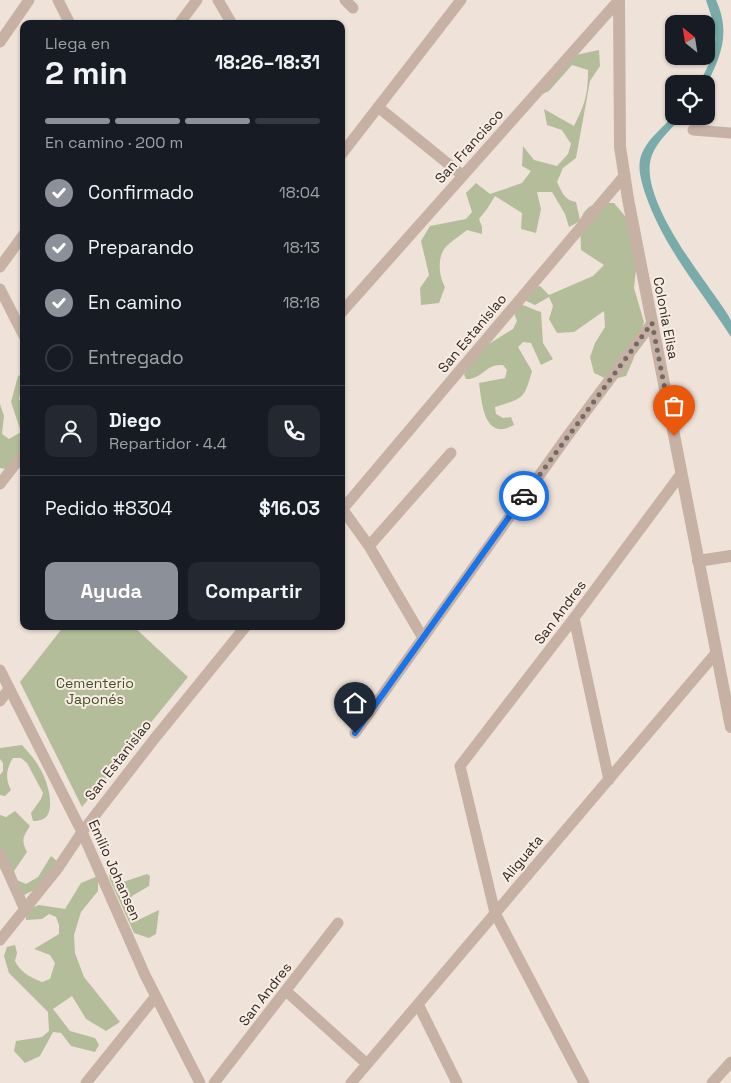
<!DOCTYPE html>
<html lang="es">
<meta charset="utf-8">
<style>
:root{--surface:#171b24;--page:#242831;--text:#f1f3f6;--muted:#9ea1a6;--line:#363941;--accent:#8c9099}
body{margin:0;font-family:"Space Grotesk",sans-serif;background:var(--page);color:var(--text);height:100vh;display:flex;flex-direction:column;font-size:19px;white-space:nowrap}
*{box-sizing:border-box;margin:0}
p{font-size:16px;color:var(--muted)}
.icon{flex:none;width:28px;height:28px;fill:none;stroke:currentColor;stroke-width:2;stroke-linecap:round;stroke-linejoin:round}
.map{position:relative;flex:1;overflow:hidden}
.side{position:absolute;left:20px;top:20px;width:325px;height:610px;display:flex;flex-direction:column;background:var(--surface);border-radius:10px;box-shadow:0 1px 4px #0004}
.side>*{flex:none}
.needle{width:32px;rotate:330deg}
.tools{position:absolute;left:665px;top:15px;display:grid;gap:10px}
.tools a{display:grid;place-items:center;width:50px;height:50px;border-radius:10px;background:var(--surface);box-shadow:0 1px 4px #0004;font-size:25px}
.pin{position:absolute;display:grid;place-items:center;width:42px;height:42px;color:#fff;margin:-51px -21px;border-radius:50% 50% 50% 0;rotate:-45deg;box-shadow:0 0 5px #0007}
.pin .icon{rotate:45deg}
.courier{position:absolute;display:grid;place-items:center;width:50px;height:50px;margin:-25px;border:4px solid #1a73e8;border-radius:50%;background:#fff;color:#222;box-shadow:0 1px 6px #0007}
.head em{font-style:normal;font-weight:700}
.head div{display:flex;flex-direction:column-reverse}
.head{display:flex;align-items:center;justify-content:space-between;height:85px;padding:0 25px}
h1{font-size:32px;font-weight:700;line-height:38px}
.bar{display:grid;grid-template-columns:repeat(4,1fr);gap:8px 5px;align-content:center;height:60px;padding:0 25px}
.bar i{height:6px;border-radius:4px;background:var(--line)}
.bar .selected{background:var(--accent)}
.bar p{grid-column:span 4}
.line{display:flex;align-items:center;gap:12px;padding:0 25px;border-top:1px solid var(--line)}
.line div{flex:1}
.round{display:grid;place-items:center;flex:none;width:52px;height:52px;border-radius:10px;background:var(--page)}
ol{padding:0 25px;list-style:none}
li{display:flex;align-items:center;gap:15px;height:55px}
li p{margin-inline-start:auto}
li .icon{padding:5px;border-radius:50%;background:var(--accent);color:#fff;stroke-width:4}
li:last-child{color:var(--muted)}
li i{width:28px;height:28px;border:2px solid var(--line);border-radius:50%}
.button{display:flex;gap:10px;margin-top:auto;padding:10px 25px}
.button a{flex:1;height:58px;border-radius:10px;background:var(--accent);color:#fff;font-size:20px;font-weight:700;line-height:58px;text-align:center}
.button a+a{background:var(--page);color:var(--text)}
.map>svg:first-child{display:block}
.green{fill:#b4bd99}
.water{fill:#78aba9}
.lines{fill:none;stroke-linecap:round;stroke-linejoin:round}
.minor{stroke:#c6b1a4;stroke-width:11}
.tertiary{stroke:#c6b1a4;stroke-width:12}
.done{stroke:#746a64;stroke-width:5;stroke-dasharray:0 9}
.route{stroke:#1a73e8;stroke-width:6}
.labels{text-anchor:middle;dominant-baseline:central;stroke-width:4;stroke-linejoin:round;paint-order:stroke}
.street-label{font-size:14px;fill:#322926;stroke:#f8ede3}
.park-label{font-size:14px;fill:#454f2b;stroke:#f8ede3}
</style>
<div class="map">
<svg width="731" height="1083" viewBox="0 0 731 1083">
<rect width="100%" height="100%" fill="#efe2d8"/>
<path class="green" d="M599 50 600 66 590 81 576 158 563 168 557 182C562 192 564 200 576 202L580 220C588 203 596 202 614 203L640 234 634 288 644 322 633 360 626 376 609 380 594 373 590 357 595 343 605 327 604 311 574 332 557 333 549 319 553 306 549 297 535 305 522 299 524 289 540 286 549 295 593 276 604 265 581 250 580 221 569 227 565 214 552 192H537L541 209 536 233 521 229 522 213 495 196 487 209 479 219 482 227V234L467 230C460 236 451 241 445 248 437 258 439 277 445 287L439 303 421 305 420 288 429 275 421 241 430 226 466 219 472 212 466 193 476 183 490 194 522 183 531 171 522 166 523 146 534 160 557 166 568 154 571 144 562 130 547 125 544 109 574 126C585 104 588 95 588 70L572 65 549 91 534 98 566 57Z
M518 304C527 305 532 310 541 312L543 343 553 359 541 365 531 343 523 342 518 347 532 371C524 400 523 398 495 407L496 414 503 418 511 417 514 425C484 442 482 403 479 383L505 378 507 370 503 365C484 364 484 379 466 379L464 374 476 352 513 329 517 321 514 313Z
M24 373V387L21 389 19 399 24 408V448L6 469 0 468V404L4 416 2 434 9 439 21 432 11 402 18 376Z
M64 626H133L188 677 82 807 20 682Z
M22 745C28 752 35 759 39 767 46 777 55 804 47 816 44 820 38 821 33 821L31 813 41 799 43 793 27 763 21 758H13C6 769 5 779 11 790L5 796 0 795V775L3 771V763L0 759V748Z
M15 811 30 826C23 837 21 840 27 852L14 871 17 880 26 884 38 877 51 856 57 861 40 887 24 895 5 877 0 868V815L6 817Z
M109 871 123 882 147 874 150 876 149 886 132 896 131 915 136 921 159 910 156 934 149 938 134 933 110 880Z
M98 876V891L81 912 74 935 75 953 84 977 120 1022 106 1031 86 1019 72 996 53 1009 70 1031 95 1038 99 1045 95 1052 71 1046 61 1033 53 1032 40 1056 25 1063 14 1051 16 1041 42 1037 49 1031 48 1012 9 973 4 956 7 947 15 945 17 953 15 961C21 973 30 977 42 982L50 979 55 963 50 955 34 949 59 934V925L56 917 49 914 42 919 26 920 25 910 39 905 65 909 81 883Z"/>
<path class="water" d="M706 0H716C731 33 721 56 706 86V84H698C705 74 714 55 715 43 717 30 710 13 706 0Z
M674 115V116H683C672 128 658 140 652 155 638 190 688 258 708 286 713 294 729 314 731 321 731 326 731 332 731 337 701 290 663 247 645 193 642 183 638 171 640 160 644 141 662 129 674 115Z"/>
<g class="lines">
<path class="minor" d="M58 0 70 24
M218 0 232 24
M345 0 353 8
M179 24 197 0
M0 42 29 0
M378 107 462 175
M693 130 731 133
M341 155 461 0
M0 267 24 234
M0 289 24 336
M341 313 619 0
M0 484 24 453
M341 507 369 546 423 638
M341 511 625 175
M369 546 451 453
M574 618 609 780
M0 670 82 832 145 975 200 1083
M0 701 9 689
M355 733 566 438 652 323
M0 854 25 910
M0 940 58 868 82 832 155 738 246 626
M286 991 367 1064
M418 1004 457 1083
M86 1083 156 996
M214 1083 338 923
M351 1083 716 653
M584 1083 495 913 460 766 574 618 681 474
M712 1083 731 1062"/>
<path class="tertiary" d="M619 0 620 147 628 199 731 727
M698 561 731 556"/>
</g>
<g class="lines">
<path class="done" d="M524 496 652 323 674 436"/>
<path class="route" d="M355 733 524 496"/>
</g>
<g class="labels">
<g class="street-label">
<text transform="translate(469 146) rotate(-48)">San Francisco</text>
<text transform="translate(666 318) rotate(79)">Colonia Elisa</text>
<text transform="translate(472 333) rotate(-50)">San Estanislao</text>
<text transform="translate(560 612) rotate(-53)">San Andres</text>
<text transform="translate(118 760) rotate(-52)">San Estanislao</text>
<text transform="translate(522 858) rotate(-50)">Aliguata</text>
<text transform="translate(115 870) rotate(66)">Emilio Johansen</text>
<text transform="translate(265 994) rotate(-52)">San Andres</text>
</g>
<g class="park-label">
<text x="95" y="683">Cementerio<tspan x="95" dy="16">Japonés</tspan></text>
</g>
</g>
</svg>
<div class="tools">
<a><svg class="needle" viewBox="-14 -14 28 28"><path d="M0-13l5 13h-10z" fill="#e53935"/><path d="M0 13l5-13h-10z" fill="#9ea1a6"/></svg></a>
<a><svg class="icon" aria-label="locate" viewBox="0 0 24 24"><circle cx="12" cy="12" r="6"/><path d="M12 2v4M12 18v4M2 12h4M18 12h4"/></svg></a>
</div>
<div class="pin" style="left:674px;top:436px;background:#ea580c"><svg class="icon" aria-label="bag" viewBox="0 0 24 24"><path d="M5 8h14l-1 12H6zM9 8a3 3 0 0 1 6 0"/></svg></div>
<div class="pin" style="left:355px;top:733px;background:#1f2937"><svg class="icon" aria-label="home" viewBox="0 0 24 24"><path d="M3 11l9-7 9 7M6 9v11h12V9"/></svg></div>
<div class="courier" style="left:524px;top:496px"><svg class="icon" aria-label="car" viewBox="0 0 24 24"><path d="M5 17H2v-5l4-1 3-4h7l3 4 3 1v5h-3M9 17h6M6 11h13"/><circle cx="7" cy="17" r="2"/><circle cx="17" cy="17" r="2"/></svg></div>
<section class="side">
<div class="head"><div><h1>2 min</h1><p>Llega en</p></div><em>18:26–18:31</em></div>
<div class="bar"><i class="selected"></i><i class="selected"></i><i class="selected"></i><i></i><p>En camino · 200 m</p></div>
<ol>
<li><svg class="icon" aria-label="check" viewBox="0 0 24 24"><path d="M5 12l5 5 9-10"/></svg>Confirmado<p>18:04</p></li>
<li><svg class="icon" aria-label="check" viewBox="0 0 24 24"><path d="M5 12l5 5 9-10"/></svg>Preparando<p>18:13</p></li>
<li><svg class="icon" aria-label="check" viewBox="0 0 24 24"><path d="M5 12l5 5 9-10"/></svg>En camino<p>18:18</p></li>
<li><i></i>Entregado</li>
</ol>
<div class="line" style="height:90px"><a class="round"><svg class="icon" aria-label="person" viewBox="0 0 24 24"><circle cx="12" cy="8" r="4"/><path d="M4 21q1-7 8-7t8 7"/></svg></a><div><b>Diego</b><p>Repartidor · 4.4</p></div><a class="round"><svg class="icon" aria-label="phone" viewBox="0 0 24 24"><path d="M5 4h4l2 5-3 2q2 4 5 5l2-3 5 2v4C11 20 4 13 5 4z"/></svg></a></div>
<div class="line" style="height:65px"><div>Pedido #8304</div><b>$16.03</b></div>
<div class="button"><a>Ayuda</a><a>Compartir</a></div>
</section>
</div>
